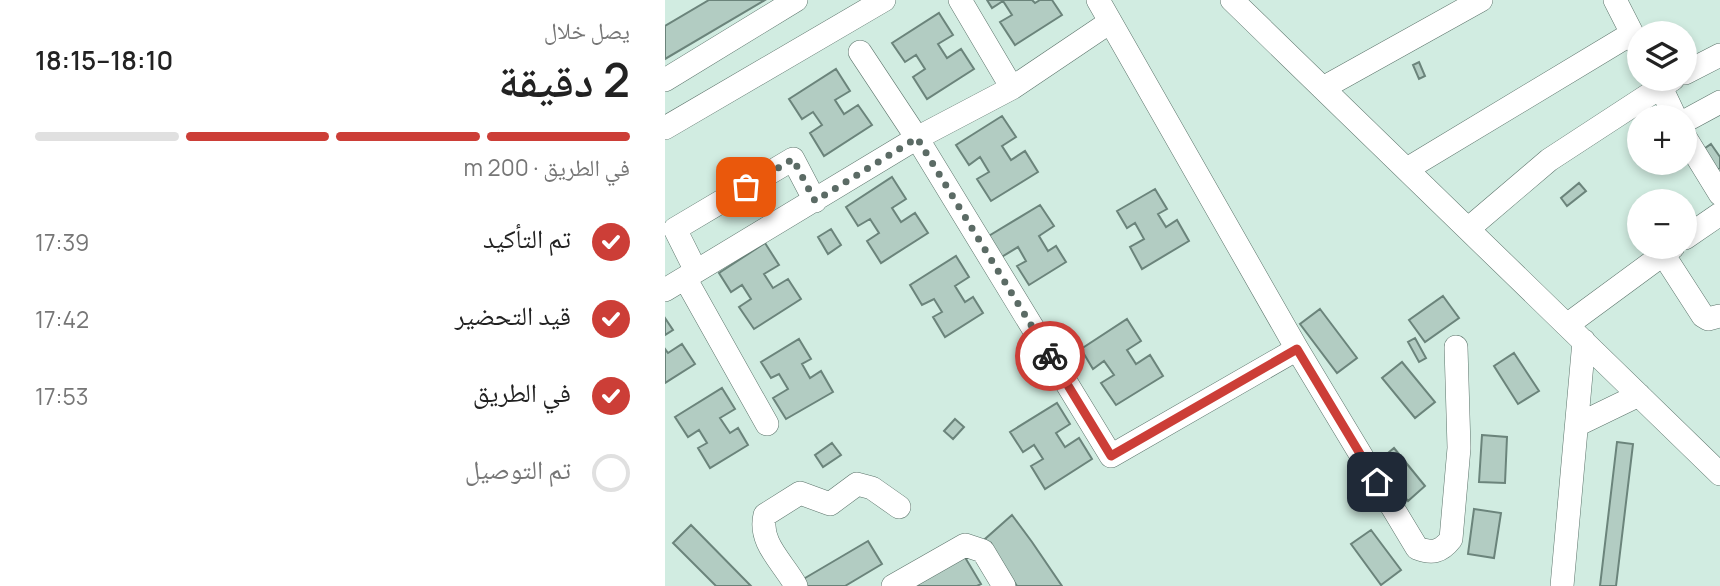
<!DOCTYPE html>
<html lang="ar">
<meta charset="utf-8">
<style>
:root{--surface:#fff;--page:#f2f2f2;--text:#222;--muted:#767676;--line:#e0e0e0;--accent:#cc3e37}
body{margin:0;font-family:Manrope,"Noto Naskh Arabic",sans-serif;background:var(--page);color:var(--text);direction:rtl;height:100vh;display:flex;flex-direction:column;font-size:26px;white-space:nowrap}
*{box-sizing:border-box;margin:0}
p{font-size:23px;color:var(--muted)}
.icon{flex:none;width:38px;height:38px;fill:none;stroke:currentColor;stroke-width:2;stroke-linecap:round;stroke-linejoin:round}
.map{position:relative;flex:1;overflow:hidden;direction:ltr}
.panel{display:flex;flex-direction:column;background:var(--surface);width:665px}
.panel>*{flex:none}
.tools{position:absolute;left:962px;top:21px;display:grid;gap:14px}
.tools a{display:grid;place-items:center;width:70px;height:70px;border-radius:50%;background:var(--surface);box-shadow:0 4px 10px #0003;font-size:35px}
.pin{position:absolute;display:grid;place-items:center;width:60px;height:60px;color:#fff;margin:-30px;border-radius:14px;box-shadow:0 4px 10px #0006}
.courier{position:absolute;display:grid;place-items:center;width:70px;height:70px;margin:-35px;border:5px solid #cc3e37;border-radius:50%;background:#fff;color:#222;box-shadow:0 2px 9px #0007}
.head em{font-style:normal;font-weight:600}
.head div{display:flex;flex-direction:column-reverse}
.head{display:flex;align-items:center;justify-content:space-between;height:119px;padding:0 35px}
h1{font-size:46px;font-weight:600;line-height:52px}
.bar{display:grid;grid-template-columns:repeat(4,1fr);gap:10px 7px;align-content:center;height:84px;padding:0 35px}
.bar i{height:9px;border-radius:5px;background:var(--line)}
.bar .current{background:var(--accent)}
.bar p{grid-column:span 4}
ol{padding:0 35px;list-style:none}
li{display:flex;align-items:center;gap:21px;height:77px}
li p{margin-inline-start:auto}
li .icon{padding:7px;border-radius:50%;background:var(--accent);color:#fff;stroke-width:4}
li:last-child{color:var(--muted)}
li i{width:38px;height:38px;border:4px solid var(--line);border-radius:50%}
main{display:flex;flex:1;min-height:0}
.map>svg:first-child{display:block}
.building{fill:#b2ccc2;stroke:#6b847b;stroke-width:2}
.lines{fill:none;stroke-linecap:round;stroke-linejoin:round}
.minor-casing{stroke:#5c746b;stroke-width:24}
.minor{stroke:#fff;stroke-width:23}
.done{stroke:#5b6b65;stroke-width:7;stroke-dasharray:0 12.6}
.route{stroke:#cc3e37;stroke-width:9}
</style>
<main>
<div class="map">
<svg width="1055" height="586" viewBox="0 0 1055 586">
<rect width="100%" height="100%" fill="#d1ece1"/>
<path class="building" d="M44 0H100L0 59V26Z
M322 0H367L370 3 375 0H387L397 15 350 45 335 22 347 15 338 1 327 8Z
M274 13 288 35 273 44 282 58 296 49 309 69 262 99 248 77 260 69 251 55 240 62 227 43Z
M754 62 760 76 754 79 748 65Z
M171 69 185 91 170 100 179 114 193 105 207 125 159 156 145 133 157 125 148 112 137 119 124 99Z
M337 116 351 137 337 146 346 160 360 151 373 172 326 201 312 179 324 172 315 157 304 165 291 145Z
M1046 144 1055 157V168L1050 171 1036 151Z
M227 177 241 199 227 208 236 222 250 213 263 233 216 263 202 241 214 233 205 219 193 226 181 207Z
M914 183 921 191 902 206 896 198Z
M490 189 502 209 493 214 501 227 512 220 524 241 477 269 465 247 479 239 470 223 462 228 452 211Z
M375 205 389 226 374 236 383 251 391 246 401 262 364 285 352 266 361 261 353 247 335 258 322 237Z
M166 229 176 245 163 254 153 237Z
M100 243 114 265 99 274 108 288 123 279 136 299 89 329 74 307 86 299 77 285 66 292 54 273Z
M291 256 304 277 290 286 300 302 308 297 318 313 280 337 268 317 277 312 269 299 257 305 245 285Z
M778 296 794 318 760 342 744 320Z
M655 309 692 358 672 373 635 324Z
M0 318 8 330 0 335Z
M462 319 476 341 462 350 471 364 485 355 498 376 451 405 436 383 449 375 439 361 428 369 416 349Z
M750 338 761 358 754 362 743 342Z
M134 339 146 359 137 364 145 378 156 371 168 392 121 419 108 398 123 389 114 374 106 378 96 362Z
M17 344 30 364 0 383V349L3 353Z
M849 353 874 391 853 404 829 366Z
M737 362 770 402 750 418 717 378Z
M57 388 70 409 55 418 65 433 73 428 83 445 45 468 33 448 42 443 34 430 23 437 10 417Z
M392 403 405 424 391 433 400 447 414 438 427 459 380 489 366 466 378 459 369 445 358 452 345 432Z
M290 419 299 427 288 439 279 431Z
M817 435 842 437 840 483 814 482Z
M952 442 968 444 951 586H935Z
M167 443 176 455 158 467 150 455Z
M729 448 760 486 743 501 711 463Z
M809 509 836 513 829 558 803 554Z
M347 515 367 542 397 586H352L320 539Z
M26 525 86 586H51L8 543Z
M706 530 736 570 716 585 686 544Z
M203 541 217 564 180 586H138L135 581Z
M298 554 316 584 312 586H243Z"/>
<g class="lines">
<defs>
<path id="minor" d="M295 0 347 88
M433 0 632 349 752 548C767 554 776 552 786 539L794 448 791 347
M567 0 1055 474
M950 0 975 49
M195 52 252 138 446 456 632 349
M1020 73 1055 55
M992 79 1010 117
M0 80 131 0
M658 88 816 0
M1020 121 1055 102
M0 128 219 0
M1020 137 1055 194
M742 169 966 34
M803 229 884 160 1008 79
M1020 238 1055 214
M998 254 1038 316 1043 319 1055 316
M31 271 10 229 128 159 150 201
M20 278 102 424
M0 290 252 138 347 88 445 22
M902 325 1008 247
M912 425 974 395
M131 586C119 563 93 543 100 515L135 493 165 504 192 484 207 488 234 507
M228 586 300 545 318 551 339 586
M897 586 919 341"/>
</defs>
<use href="#minor" class="minor-casing"/>
<use href="#minor" class="minor"/>
</g>
<g class="lines">
<path class="done" d="M81 187 128 159 150 201 252 138 385 356"/>
<path class="route" d="M385 356 446 456 632 349 712 482"/>
</g>
</svg>
<div class="tools">
<a><svg class="icon" aria-label="layers" viewBox="0 0 24 24"><path d="M12 4l9 5-9 5-9-5zM3 14l9 5 9-5"/></svg></a>
<a>+</a>
<a>−</a>
</div>
<div class="pin" style="left:81px;top:187px;background:#ea580c"><svg class="icon" aria-label="bag" viewBox="0 0 24 24"><path d="M5 8h14l-1 12H6zM9 8a3 3 0 0 1 6 0"/></svg></div>
<div class="pin" style="left:712px;top:482px;background:#1f2937"><svg class="icon" aria-label="home" viewBox="0 0 24 24"><path d="M3 11l9-7 9 7M6 9v11h12V9"/></svg></div>
<div class="courier" style="left:385px;top:356px"><svg class="icon" aria-label="bike" viewBox="0 0 24 24"><circle cx="6" cy="16" r="4"/><circle cx="18" cy="16" r="4"/><path d="M6 16l4-8h5l3 8M10 8l3 8H6M13 5h3"/></svg></div>
</div>
<section class="panel">
<div class="head"><div><h1>2 دقيقة</h1><p>يصل خلال</p></div><em>18:10–18:15</em></div>
<div class="bar"><i class="current"></i><i class="current"></i><i class="current"></i><i></i><p>في الطريق · 200 m</p></div>
<ol>
<li><svg class="icon" aria-label="check" viewBox="0 0 24 24"><path d="M5 12l5 5 9-10"/></svg>تم التأكيد<p>17:39</p></li>
<li><svg class="icon" aria-label="check" viewBox="0 0 24 24"><path d="M5 12l5 5 9-10"/></svg>قيد التحضير<p>17:42</p></li>
<li><svg class="icon" aria-label="check" viewBox="0 0 24 24"><path d="M5 12l5 5 9-10"/></svg>في الطريق<p>17:53</p></li>
<li><i></i>تم التوصيل</li>
</ol>
</section>
</main>
